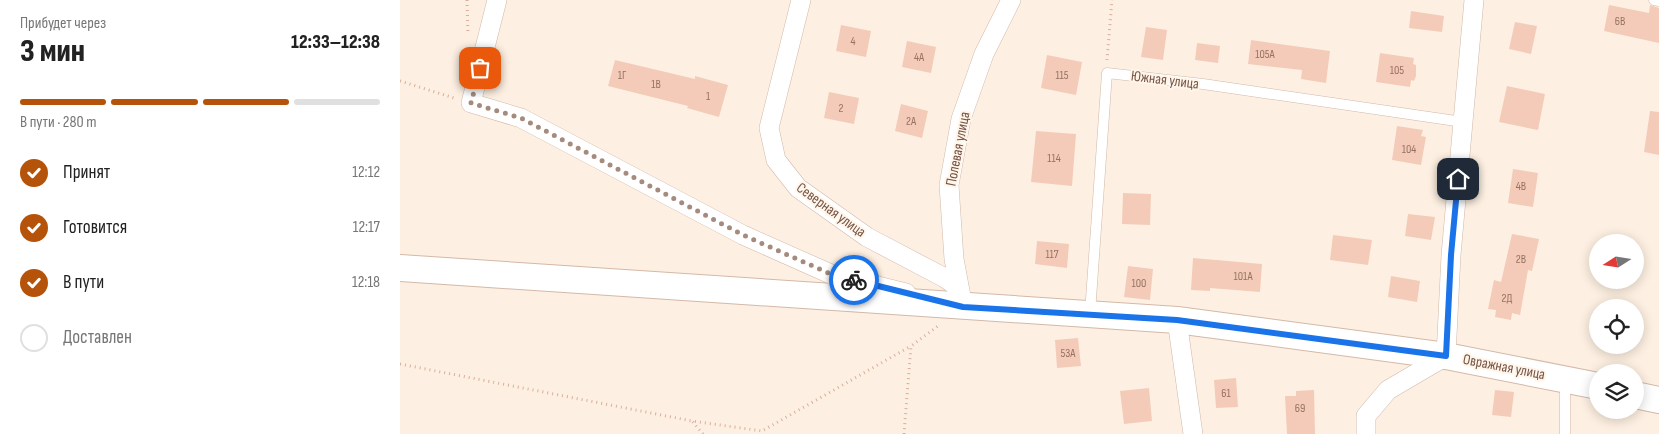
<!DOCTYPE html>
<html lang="ru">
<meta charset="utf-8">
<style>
:root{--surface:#fff;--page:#f6f6f6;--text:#222;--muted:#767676;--line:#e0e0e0;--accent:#b45309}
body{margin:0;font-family:"Sofia Sans Condensed",sans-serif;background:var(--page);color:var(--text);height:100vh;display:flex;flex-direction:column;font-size:19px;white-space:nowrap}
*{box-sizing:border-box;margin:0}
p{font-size:16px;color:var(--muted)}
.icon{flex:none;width:28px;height:28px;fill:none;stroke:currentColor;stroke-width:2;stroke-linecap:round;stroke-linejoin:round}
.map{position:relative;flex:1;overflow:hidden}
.sheet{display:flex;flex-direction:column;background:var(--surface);width:400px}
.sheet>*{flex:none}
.needle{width:32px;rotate:258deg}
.fabs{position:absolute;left:1189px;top:234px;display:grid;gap:10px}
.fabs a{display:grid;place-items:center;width:55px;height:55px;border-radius:50%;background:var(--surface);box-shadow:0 2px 12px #0003;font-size:25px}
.pin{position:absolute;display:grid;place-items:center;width:42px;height:42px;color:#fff;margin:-21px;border-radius:10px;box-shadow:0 2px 8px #0006}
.courier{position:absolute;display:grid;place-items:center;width:50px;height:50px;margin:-25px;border:4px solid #1a73e8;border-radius:50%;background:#fff;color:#222;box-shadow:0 1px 6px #0007}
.headline em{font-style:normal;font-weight:800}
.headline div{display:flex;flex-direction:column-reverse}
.headline{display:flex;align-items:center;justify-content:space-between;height:85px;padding:0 20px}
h1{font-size:32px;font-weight:800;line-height:38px}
.bar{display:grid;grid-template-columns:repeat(4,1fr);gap:8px 5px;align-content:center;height:60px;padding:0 20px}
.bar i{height:6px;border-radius:4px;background:var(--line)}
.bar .active{background:var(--accent)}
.bar p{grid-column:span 4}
ol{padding:0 20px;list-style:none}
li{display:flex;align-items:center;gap:15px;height:55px}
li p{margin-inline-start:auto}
li .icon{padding:5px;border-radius:50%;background:var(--accent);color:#fff;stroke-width:4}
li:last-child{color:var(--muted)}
li i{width:28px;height:28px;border:2px solid var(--line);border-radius:50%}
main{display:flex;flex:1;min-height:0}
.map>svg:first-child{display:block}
.building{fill:#f4cbb8}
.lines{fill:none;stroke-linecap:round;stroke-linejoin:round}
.lane-casing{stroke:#d1b8ab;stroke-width:11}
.street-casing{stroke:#d1b8ab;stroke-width:20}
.secondary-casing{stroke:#d4b8a8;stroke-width:28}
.path{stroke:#d9ae9c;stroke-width:3;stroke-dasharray:1 4;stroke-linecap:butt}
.lane{stroke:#fff;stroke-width:10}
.street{stroke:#fff;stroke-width:19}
.secondary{stroke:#fff;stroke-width:26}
.done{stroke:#a58b7d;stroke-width:5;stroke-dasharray:0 9}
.route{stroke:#1a73e8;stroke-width:6}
.labels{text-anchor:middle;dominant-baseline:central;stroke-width:4;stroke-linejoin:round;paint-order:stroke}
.number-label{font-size:12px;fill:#967263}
.street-label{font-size:15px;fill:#765447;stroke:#fff5e9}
</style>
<main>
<section class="sheet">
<div class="headline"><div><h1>3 мин</h1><p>Прибудет через</p></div><em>12:33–12:38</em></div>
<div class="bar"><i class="active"></i><i class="active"></i><i class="active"></i><i></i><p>В пути · 280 m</p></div>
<ol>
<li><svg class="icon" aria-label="check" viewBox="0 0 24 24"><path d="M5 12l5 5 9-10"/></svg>Принят<p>12:12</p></li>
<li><svg class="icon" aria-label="check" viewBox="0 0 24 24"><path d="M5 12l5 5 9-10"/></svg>Готовится<p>12:17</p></li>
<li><svg class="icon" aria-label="check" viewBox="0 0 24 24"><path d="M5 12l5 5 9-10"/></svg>В пути<p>12:18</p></li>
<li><i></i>Доставлен</li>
</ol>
</section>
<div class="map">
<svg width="1259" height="434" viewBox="0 0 1259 434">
<rect width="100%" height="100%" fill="#fdf0e2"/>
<path class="building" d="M1209 5 1249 13 1250 5 1259 8V43L1204 31Z
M1011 11 1044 16 1042 32 1009 28Z
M1115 22 1137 26 1131 54 1109 49Z
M441 25 471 31 466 57 436 51Z
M746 27 767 30 763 60 741 57Z
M851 40 930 51 926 83 901 79 902 70 848 64Z
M507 41 536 47 531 73 502 67Z
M797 43 820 46 818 63 795 60Z
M980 53 1014 58 1013 64 1016 65V76L1014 81 1011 80 1010 87 976 82Z
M647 55 682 62 676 95 641 88Z
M215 60 295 79V76L328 85 319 117 287 108 288 106 208 86Z
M1107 86 1145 94 1138 130 1099 122Z
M429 92 459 98 454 124 424 118Z
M501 104 528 111 522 138 495 131Z
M1250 111 1259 112V155L1244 152Z
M997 126 1023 130 1021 136 1026 137 1021 165 992 160Z
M636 131 676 134 672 186 631 182Z
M1113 169 1138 173 1133 207 1108 203Z
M723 193 751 194 750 225 722 224Z
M1008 214 1035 217 1031 240 1005 236Z
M1112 234 1139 239 1132 271 1128 270 1120 315 1112 313 1111 320 1095 317 1096 310 1088 309 1094 280 1101 282Z
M933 235 972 240 968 265 930 260Z
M637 241 669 244 667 268 635 264Z
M793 258 862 264 860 292 810 288V291L791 290Z
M728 266 753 269 750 300 724 297Z
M991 276 1020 281 1017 302 988 297Z
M678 338 681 366 657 368 655 340Z
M836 378 838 407 816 408 814 380Z
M749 388 752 421 724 424 720 391Z
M914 390 915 434H887L885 396H896V391Z
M1095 390 1114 392 1111 417 1092 415Z"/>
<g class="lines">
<defs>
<path id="lane" d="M1254 0 1259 1
M690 313 707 73 803 84 1063 122
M1165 434V380"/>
<path id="street" d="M97 0 71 103 121 118 343 235 433 275 506 293
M401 0 369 128 376 160 398 188 467 237 545 278 559 288
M554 305 563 307 554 259 549 185 561 119 584 54 611 0
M777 320 793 434
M966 434V416L988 390 1046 356 1051 255 1074 0"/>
<path id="secondary" d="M0 268 777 320 1046 356 1198 386
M1235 395 1259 400"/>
</defs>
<use href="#lane" class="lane-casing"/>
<use href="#street" class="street-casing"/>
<use href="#secondary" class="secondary-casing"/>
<path class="path" d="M67 0 68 34
M707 60 712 0
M0 81 54 98
M0 364 292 421
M303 434 292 421 362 431 511 346
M504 434 511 346 538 326"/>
<use href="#lane" class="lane"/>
<use href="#street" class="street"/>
<use href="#secondary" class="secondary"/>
</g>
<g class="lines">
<path class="done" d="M80 68 71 103 121 118 343 235 433 275 454 280"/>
<path class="route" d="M454 280 563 307 777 320 1046 356 1051 255 1058 179"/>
</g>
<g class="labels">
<g class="number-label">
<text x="1220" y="21">6В</text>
<text x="453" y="41">4</text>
<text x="865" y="54">105А</text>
<text x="519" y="57">4А</text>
<text x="997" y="70">105</text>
<text x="222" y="75">1Г</text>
<text x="662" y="75">115</text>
<text x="256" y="84">1В</text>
<text x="308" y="96">1</text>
<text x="441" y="108">2</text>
<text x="511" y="121">2А</text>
<text x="1009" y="149">104</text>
<text x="654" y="158">114</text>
<text x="1121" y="186">4В</text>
<text x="652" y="254">117</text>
<text x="1121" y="259">2В</text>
<text x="843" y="276">101А</text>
<text x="739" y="283">100</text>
<text x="1107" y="298">2Д</text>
<text x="668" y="353">53А</text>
<text x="826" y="393">61</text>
<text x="900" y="408">69</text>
</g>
<g class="street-label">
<text transform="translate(765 80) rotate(7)">Южная улица</text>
<text transform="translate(558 149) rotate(-79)">Полевая улица</text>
<text transform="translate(431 210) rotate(36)">Северная улица</text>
<text transform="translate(1104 367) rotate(11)">Овражная улица</text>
</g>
</g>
</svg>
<div class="fabs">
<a><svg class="needle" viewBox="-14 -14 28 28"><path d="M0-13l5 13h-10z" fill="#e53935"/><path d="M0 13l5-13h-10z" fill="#767676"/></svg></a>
<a><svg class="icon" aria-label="locate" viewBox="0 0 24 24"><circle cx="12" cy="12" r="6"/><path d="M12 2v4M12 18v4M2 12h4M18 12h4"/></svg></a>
<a><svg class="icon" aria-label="layers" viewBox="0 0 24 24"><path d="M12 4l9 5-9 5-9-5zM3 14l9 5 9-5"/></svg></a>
</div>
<div class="pin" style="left:80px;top:68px;background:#ea580c"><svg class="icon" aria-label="bag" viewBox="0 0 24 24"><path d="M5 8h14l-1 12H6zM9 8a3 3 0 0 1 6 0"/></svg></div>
<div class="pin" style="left:1058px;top:179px;background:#1f2937"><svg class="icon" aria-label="home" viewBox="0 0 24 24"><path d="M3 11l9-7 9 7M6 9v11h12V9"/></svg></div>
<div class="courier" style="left:454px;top:280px"><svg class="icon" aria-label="bike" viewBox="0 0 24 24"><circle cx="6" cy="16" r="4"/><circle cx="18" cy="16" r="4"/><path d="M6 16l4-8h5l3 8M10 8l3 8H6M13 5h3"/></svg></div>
</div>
</main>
